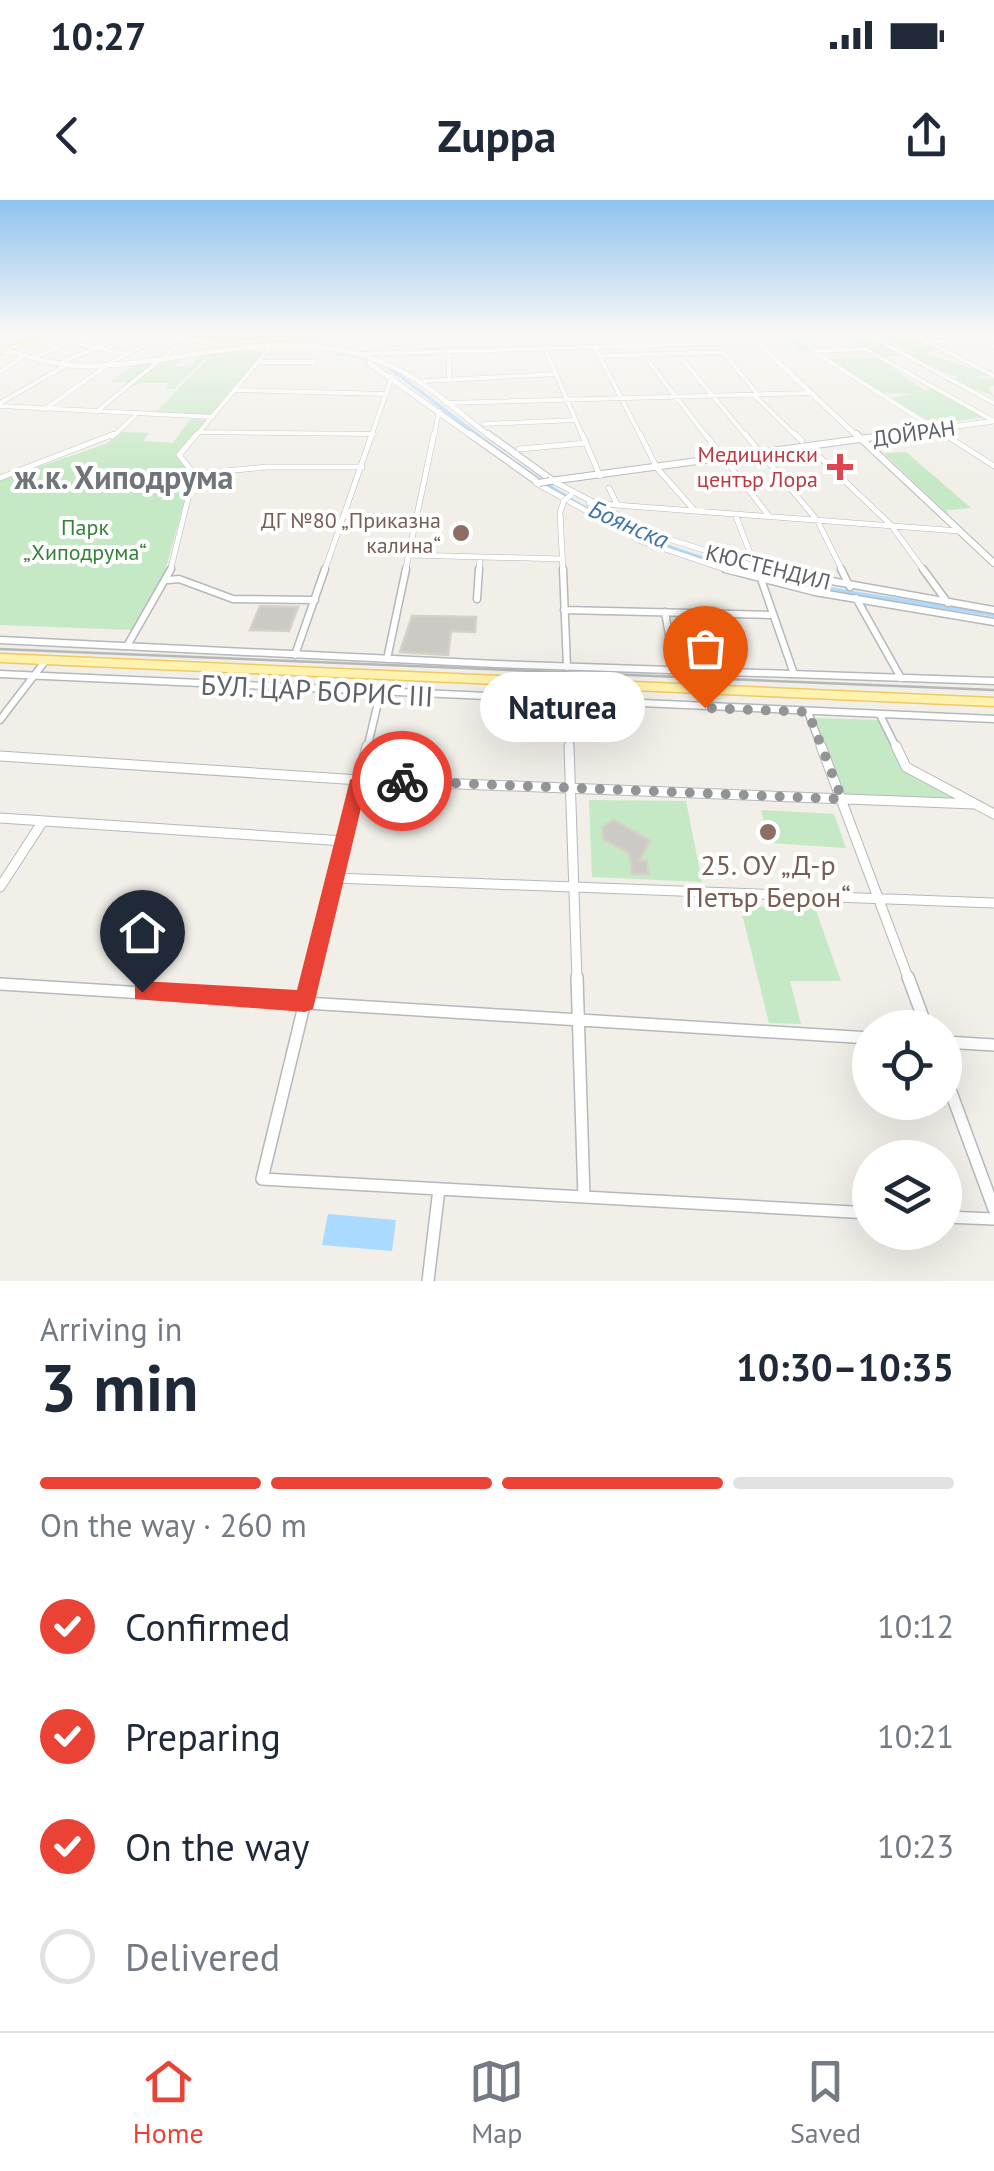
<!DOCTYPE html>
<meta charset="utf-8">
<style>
:root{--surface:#fff;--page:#f6f6f7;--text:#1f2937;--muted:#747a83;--line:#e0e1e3;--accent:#ea4335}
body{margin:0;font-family:"PT Sans",sans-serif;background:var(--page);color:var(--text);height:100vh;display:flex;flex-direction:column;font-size:38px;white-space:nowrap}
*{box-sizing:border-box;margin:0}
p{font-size:32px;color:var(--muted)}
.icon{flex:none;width:55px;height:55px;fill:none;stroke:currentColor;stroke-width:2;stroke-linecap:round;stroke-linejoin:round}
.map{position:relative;height:1081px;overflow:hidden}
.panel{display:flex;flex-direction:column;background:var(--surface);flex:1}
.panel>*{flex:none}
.controls{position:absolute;left:852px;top:810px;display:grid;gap:20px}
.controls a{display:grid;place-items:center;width:110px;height:110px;border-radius:50%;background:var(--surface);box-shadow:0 10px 40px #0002;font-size:50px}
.pin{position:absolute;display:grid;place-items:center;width:85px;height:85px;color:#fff;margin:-102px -42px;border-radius:50% 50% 50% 0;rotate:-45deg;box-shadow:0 0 10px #0007}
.pin .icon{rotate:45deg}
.courier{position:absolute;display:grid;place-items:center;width:100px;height:100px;margin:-50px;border:8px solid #ea4335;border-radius:50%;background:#fff;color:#222;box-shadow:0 2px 12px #0007}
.bubble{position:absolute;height:70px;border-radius:35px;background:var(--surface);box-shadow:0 10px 40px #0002;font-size:32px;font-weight:700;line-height:70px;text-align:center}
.summary em{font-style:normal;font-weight:700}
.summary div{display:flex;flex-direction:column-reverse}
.summary{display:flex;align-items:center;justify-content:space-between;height:170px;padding:0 40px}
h1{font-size:65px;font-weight:700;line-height:75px}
.bar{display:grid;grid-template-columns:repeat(4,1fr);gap:15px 10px;align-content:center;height:120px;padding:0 40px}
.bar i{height:12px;border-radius:8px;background:var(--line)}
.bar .active{background:var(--accent)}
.bar p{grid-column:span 4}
ol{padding:0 40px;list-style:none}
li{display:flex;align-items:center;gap:30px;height:110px}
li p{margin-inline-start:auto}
li .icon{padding:10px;border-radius:50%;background:var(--accent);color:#fff;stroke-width:4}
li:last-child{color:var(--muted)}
li i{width:55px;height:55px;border:5px solid var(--line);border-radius:50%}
.status{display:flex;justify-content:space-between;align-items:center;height:70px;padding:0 50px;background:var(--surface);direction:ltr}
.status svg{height:28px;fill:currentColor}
header{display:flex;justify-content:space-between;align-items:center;height:130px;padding:0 40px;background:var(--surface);font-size:45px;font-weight:700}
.tabs{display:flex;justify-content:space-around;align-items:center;height:140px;border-top:2px solid var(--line);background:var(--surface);font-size:28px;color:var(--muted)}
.tabs a{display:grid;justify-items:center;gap:5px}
.tabs .active{color:var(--accent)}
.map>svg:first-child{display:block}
.green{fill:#c5e8c5}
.water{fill:#aadaff}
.building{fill:#cccac5;stroke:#d6d1c6;stroke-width:2.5}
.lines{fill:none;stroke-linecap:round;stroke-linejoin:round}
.minor-far4-casing{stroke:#b5b8bc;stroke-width:5}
.minor-far3-casing{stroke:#b5b8bc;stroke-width:6}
.minor-far2-casing{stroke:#b5b8bc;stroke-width:9}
.minor-far1-casing{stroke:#b5b8bc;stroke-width:11}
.minor-casing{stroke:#b5b8bc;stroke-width:14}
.tertiary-far1-casing{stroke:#b5b8bc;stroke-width:6}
.tertiary-casing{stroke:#b5b8bc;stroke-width:8}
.primary-casing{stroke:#f2c960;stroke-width:3}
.minor-far4{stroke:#fff;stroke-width:4}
.minor-far3{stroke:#fff;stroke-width:5}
.minor-far2{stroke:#fff;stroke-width:6}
.minor-far1{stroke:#fff;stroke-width:9}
.minor{stroke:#fff;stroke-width:11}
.tertiary-far1{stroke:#fff;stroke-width:5}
.tertiary{stroke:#fff;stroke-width:6}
.primary{fill:#fff2af;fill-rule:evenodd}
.tram{stroke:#b6b7b8;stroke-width:2.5}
.minor-bridge-casing{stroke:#b5b8bc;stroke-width:6;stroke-linecap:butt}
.tertiary-bridge-casing{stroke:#b5b8bc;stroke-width:8;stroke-linecap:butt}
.minor-bridge{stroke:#fff;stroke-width:5}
.tertiary-bridge{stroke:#fff;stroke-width:6}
.route{fill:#ea4335}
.done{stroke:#929495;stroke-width:10;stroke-dasharray:0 18}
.health-dot{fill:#e0444e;stroke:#fff;stroke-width:4}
.education-dot{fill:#8d6e63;stroke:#fff;stroke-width:4}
.labels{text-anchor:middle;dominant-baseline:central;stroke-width:8;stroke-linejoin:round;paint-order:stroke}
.far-street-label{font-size:22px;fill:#5f6368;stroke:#fff}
.far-health-label{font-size:22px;fill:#be3a42;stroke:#fff;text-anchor:end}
.far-education-label{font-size:22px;fill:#785e54;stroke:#fff;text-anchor:end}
.far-park-label{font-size:22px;fill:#348238;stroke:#fff}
.far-water-label{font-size:25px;font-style:italic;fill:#4174aa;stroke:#fff}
.street-label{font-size:28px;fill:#5f6368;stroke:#fff}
.education-label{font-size:28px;fill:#785e54;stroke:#fff}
.far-district-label{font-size:32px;font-weight:bold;fill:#70757a;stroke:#fff}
</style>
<div class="status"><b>10:27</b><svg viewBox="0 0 49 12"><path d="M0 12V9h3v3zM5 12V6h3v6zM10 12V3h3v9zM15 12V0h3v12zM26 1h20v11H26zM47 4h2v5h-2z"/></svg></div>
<header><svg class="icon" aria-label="back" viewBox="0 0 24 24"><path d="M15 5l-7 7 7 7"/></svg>Zuppa<svg class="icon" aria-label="share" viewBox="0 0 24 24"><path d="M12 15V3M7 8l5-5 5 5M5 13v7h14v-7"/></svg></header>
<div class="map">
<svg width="994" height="1081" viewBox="0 0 994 1081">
<rect width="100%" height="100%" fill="#f1efe8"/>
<path class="green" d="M859 132 903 156H880L851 140 855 137 799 139 810 150H799L781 133Z
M865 132H905L937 150 925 152C936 159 973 167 990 175L969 178 994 179V186L989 187 994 197C979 189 966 187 952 180L958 178 903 153 909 152 879 134Z
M216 150 265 152 210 215 155 213Z
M203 153 209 154 174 189H166L169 183H141L129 188 149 169 126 187 127 182H110L134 164 186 154 174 166 189 168Z
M878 158 924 190 935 189 986 217 935 224 890 198 912 194 884 193 829 159Z
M190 219 206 220 177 255 189 273V284L160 390 133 430 0 425V280L106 244 122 232 149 233 143 241 173 243Z
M875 245 884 253 906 252 971 308 947 310 949 315Z
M815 518 880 520 903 568 961 600 845 596Z
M589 600 686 601 702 682 592 677Z
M761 610 834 614 846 648 769 643Z
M740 706 815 708 841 781H790L801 824 769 823Z"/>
<path class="water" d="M300 150 360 156 388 165C459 217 529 278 608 318 726 379 865 392 994 413V417C867 396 735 381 617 326 532 288 459 221 384 166L357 157Z
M328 1014 396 1020 392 1051 322 1045Z"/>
<path class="building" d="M260 406 298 407 289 431 250 430Z
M412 416 476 417 475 432 451 431 448 455 400 452Z
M614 620 650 641 639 661H647L649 674H632L629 653 603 639 602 627Z"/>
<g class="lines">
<defs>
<path id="minor-far4" d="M538 132 583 237
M618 132 626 146
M660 132 671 144
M863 132 994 203
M909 132 994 176
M0 134 21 137
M48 138 127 154
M980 140 994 147
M927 142 994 137
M595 147 641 237
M449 151V179
M813 151 948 237
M813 151 865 149 994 221
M359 154 757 142
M600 156 723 152 758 195
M34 157 98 132
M682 159 747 237
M259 162H315
M649 162 707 237
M60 163 127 135
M0 172 25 155
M425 181 556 174
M236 190 387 194
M754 195 797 237
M0 203 68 164
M445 203 812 193
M0 206 213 217
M45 209 112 162 156 139
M96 212 178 145
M484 224 576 220
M199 232 374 234
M112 237 135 216
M195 237 269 149
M371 237 392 176
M434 237 439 211"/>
<path id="minor-far3" d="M582 234 600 276
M640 234 657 268 695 311
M705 234 769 316
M745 234 817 320 843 372
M795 234 802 241
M944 234 994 266
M809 247 891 325 925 372
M519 249 586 243
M194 274 267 267H362
M194 274 179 255 197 234
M0 278 114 234
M553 281 656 335 774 372
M536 283 641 341 733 372
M609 288 617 304
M589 303 959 331
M735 314 756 368
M345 316 417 317
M409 355 562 359
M170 372 194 274
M324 372 372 234
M405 372 434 234
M479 372 480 357
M563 372 560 312 564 301"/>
<path id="minor-far2" d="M563 369 567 467
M725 369 815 392 994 422
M764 369 994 410
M841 369 850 387
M923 369 948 403
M761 379 794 474
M168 380 179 379 233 399 315 400
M856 398 901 478
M477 399 479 369
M564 410 771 415
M665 412 675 470
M0 440 496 464 994 481
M127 446 171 369
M295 455 325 369
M387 459 406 369
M0 474 994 519
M568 502 570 549
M808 512 822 549
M880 515 897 549
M0 520 46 460
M367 549 380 494"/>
<path id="minor-far1" d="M569 546 577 780
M821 546 909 780
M896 546 906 567 994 614
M0 556 359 580 975 604
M0 618 344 641
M335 678 994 703
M0 687 43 621
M310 780 367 546"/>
<path id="minor" d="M311 777 262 979 870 1013
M577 777 584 997
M908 777 927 828
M0 784 870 838
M945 842 994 845
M945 876 994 1009
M945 1017 994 1019
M428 1081 439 989"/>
<path id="tertiary-far1" d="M138 132 213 143
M746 132 858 237
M0 150C26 155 56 166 82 166 190 166 283 119 391 166 427 182 460 214 491 237
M369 163 473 237
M879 237 994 221"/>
<path id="tertiary" d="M470 234 539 283
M488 234 553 281
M856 234 994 363
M550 281 897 234"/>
<path id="primary" d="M51 132H59L0 154V150Z
M153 132H173L251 139 361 132 251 143Z
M0 454 994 498V506L0 462Z"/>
</defs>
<use href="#minor-far4" class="minor-far4-casing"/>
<use href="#minor-far3" class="minor-far3-casing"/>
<use href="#minor-far2" class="minor-far2-casing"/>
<use href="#minor-far1" class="minor-far1-casing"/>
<use href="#minor" class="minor-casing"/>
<use href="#tertiary-far1" class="tertiary-far1-casing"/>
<use href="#tertiary" class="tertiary-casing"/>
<use href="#primary" class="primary-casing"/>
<use href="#minor-far4" class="minor-far4"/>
<use href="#minor-far3" class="minor-far3"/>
<use href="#minor-far2" class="minor-far2"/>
<use href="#minor-far1" class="minor-far1"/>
<use href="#minor" class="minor"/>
<use href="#tertiary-far1" class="tertiary-far1"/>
<use href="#tertiary" class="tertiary"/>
<use href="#primary" class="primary"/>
<path class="tram" d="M170 132 236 139 342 132
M0 449 994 490"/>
<defs>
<path id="minor-bridge" d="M564 301 571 295"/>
<path id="tertiary-bridge" d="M539 283 550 281"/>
</defs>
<use href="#minor-bridge" class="minor-bridge-casing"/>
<use href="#tertiary-bridge" class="tertiary-bridge-casing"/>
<use href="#minor-bridge" class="minor-bridge"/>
<use href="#tertiary-bridge" class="tertiary-bridge"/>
</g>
<linearGradient id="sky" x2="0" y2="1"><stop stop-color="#8fc3f1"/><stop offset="0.47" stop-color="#f9f8f5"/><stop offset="1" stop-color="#f9f8f5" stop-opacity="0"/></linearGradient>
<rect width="994" height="283" fill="url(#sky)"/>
<path class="route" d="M359 573 402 574 411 581 402 588 366 587 313 809 305 812 135 799V784L142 781 297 790 350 580Z"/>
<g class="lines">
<path class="done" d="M402 581 842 599 808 512 705 508"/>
</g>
<path class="health-dot" d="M835 252h10v10h10v10h-10v10h-10v-10h-10v-10h10z"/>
<g class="education-dot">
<circle cx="461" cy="333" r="10"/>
<circle cx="768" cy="632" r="10"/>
</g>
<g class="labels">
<g class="far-street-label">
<text transform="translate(914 233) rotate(-8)">ДОЙРАН</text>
<text transform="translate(768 367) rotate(14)">КЮСТЕНДИЛ</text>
</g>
<g class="far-health-label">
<text x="818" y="254">Медицински<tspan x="818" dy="25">център Лора</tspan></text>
</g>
<g class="far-education-label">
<text x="441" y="320">ДГ №80 „Приказна<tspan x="441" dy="25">калина“</tspan></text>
</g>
<g class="far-park-label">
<text x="85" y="327">Парк<tspan x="85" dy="25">„Хиподрума“</tspan></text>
</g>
<g class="far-water-label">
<text transform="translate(629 324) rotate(24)">Боянска</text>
</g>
<g class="street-label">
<text transform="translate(317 490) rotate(3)">БУЛ. ЦАР БОРИС III</text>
</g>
<g class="education-label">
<text x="768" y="664">25. ОУ „Д-р<tspan x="768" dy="32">Петър Берон“</tspan></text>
</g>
<g class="far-district-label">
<text x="124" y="277">ж.к. Хиподрума</text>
</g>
</g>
</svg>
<div class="controls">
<a><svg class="icon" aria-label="locate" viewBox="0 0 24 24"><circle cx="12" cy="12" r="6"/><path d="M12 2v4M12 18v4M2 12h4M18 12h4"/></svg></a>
<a><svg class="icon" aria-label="layers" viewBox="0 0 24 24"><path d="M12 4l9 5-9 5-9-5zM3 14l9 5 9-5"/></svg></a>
</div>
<div class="pin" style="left:705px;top:508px;background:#ea580c"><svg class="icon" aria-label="bag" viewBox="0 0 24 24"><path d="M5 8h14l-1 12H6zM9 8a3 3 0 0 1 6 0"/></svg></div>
<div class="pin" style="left:142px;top:792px;background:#1f2937"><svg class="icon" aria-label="home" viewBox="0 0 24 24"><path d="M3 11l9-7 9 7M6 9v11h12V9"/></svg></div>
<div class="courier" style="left:402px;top:581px"><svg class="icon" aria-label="bike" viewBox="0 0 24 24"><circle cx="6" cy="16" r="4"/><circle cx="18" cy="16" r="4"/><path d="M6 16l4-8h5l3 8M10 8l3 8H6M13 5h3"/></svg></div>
<div class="bubble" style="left:480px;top:472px;width:165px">Naturea</div>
</div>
<section class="panel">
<div class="summary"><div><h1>3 min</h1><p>Arriving in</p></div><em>10:30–10:35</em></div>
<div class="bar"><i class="active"></i><i class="active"></i><i class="active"></i><i></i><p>On the way · 260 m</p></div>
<ol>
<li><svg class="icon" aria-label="check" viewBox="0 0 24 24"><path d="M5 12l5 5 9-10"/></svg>Confirmed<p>10:12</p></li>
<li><svg class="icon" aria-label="check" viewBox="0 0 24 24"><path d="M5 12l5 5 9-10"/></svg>Preparing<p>10:21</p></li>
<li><svg class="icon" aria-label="check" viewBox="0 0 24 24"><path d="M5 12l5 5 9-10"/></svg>On the way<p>10:23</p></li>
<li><i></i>Delivered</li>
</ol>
</section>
<nav class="tabs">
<a class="active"><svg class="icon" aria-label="home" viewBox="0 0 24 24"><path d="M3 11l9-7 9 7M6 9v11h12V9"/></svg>Home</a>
<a><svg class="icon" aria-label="map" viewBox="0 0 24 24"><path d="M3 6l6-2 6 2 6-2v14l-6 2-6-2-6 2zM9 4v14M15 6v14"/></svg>Map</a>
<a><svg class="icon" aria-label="saved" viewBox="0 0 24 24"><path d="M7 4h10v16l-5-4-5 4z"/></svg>Saved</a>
</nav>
